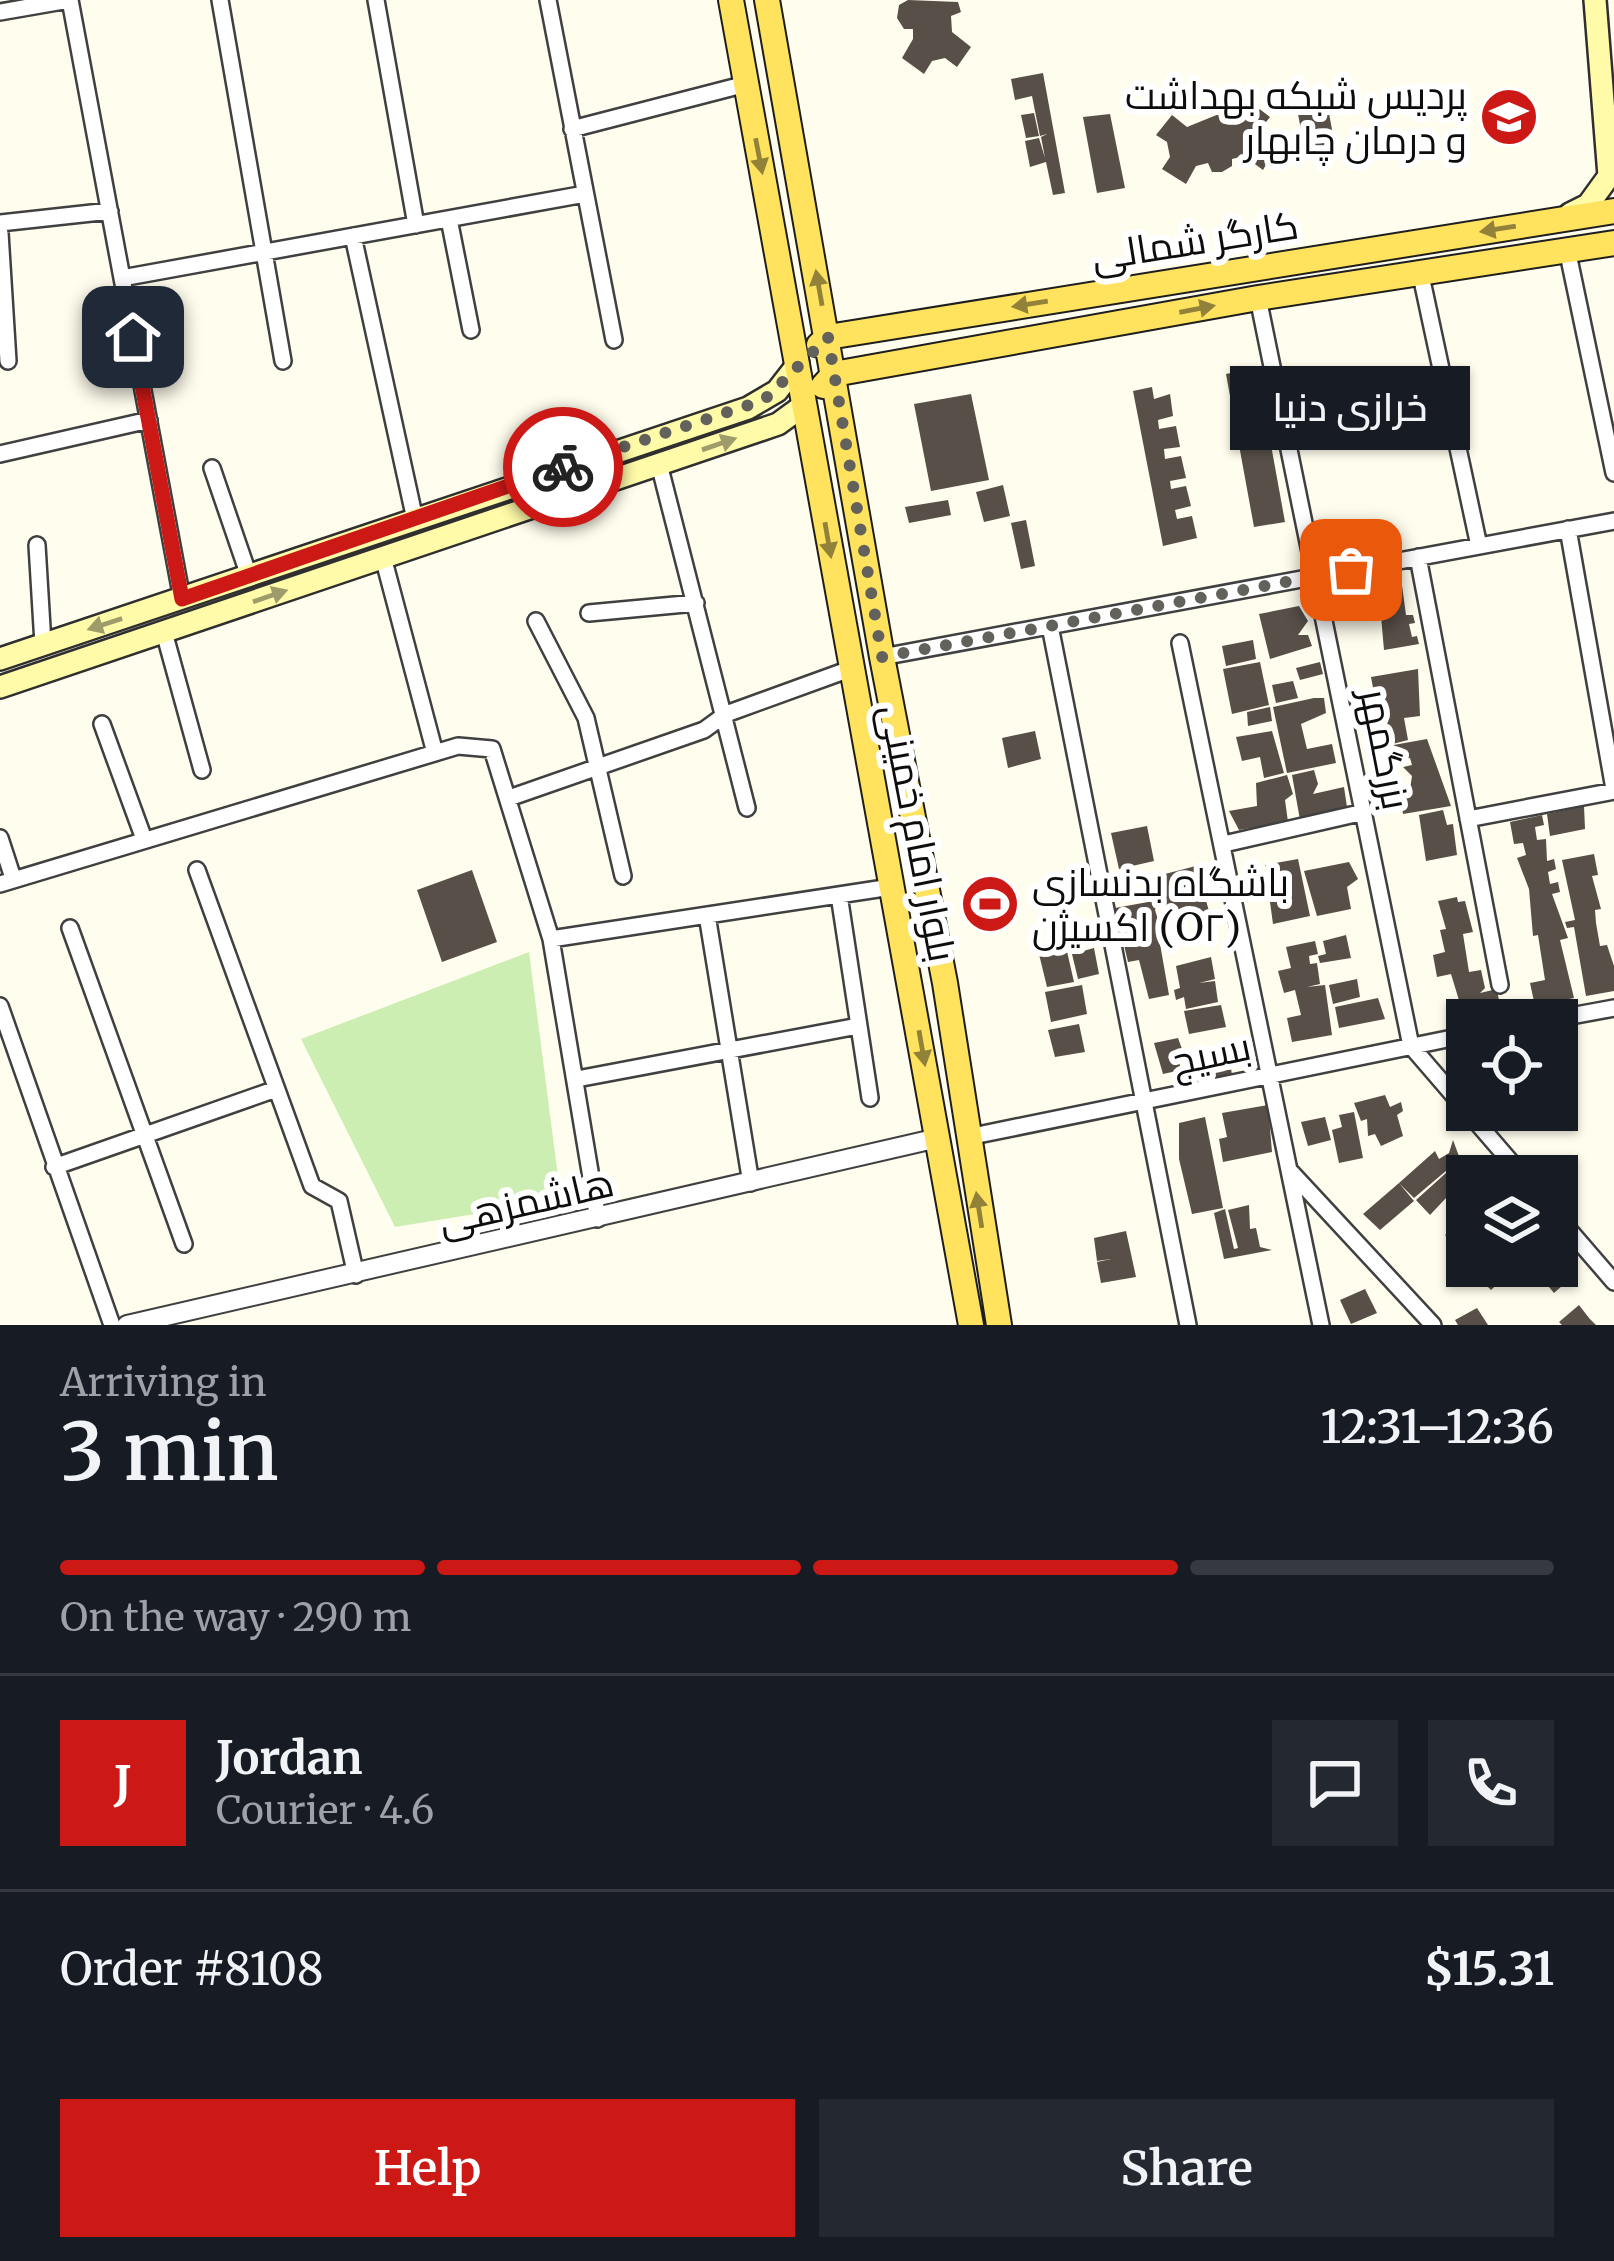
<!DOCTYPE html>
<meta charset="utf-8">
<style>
:root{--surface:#171b24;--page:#242831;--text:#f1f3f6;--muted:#9ea1a6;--line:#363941;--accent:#cc1916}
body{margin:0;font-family:Merriweather,Cairo,serif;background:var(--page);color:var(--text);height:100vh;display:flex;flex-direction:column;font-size:45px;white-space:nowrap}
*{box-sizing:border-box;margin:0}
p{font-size:39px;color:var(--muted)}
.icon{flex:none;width:66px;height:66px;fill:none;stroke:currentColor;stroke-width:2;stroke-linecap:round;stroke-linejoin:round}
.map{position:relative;height:1325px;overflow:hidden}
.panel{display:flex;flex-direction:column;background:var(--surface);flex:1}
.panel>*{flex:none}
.fabs{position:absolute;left:1446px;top:999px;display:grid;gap:24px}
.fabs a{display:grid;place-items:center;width:132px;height:132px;border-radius:0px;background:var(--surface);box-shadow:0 3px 9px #0004;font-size:60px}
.pin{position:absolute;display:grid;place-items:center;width:102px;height:102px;color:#fff;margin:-51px;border-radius:24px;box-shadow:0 6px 18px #0006}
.courier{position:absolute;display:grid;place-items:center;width:120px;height:120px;margin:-60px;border:9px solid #cc1916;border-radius:50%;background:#fff;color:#222;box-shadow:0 3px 15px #0007}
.bubble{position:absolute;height:84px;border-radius:0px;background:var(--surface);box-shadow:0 3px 9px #0004;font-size:39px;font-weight:600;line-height:84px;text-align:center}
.summary em{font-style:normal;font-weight:600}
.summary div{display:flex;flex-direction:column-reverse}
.summary{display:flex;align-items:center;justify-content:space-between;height:204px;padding:0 60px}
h1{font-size:78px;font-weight:600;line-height:90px}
.bar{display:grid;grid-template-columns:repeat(4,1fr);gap:18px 12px;align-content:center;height:144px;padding:0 60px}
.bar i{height:15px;border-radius:9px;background:var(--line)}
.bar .current{background:var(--accent)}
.bar p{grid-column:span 4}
.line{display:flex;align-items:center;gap:30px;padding:0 60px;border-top:3px solid var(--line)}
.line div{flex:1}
.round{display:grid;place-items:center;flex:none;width:126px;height:126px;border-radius:0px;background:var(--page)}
.action{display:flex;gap:24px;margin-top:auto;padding:24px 60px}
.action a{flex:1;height:138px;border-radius:0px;background:var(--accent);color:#fff;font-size:48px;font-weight:600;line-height:138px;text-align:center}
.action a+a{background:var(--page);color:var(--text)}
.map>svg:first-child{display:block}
.green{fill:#cdeeb2}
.building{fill:#574f48}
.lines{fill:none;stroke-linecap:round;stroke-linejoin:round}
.minor-casing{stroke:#404040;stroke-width:20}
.tertiary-casing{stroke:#404040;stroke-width:22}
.secondary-casing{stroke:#2f2f2f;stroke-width:26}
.primary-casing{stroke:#1e1e1e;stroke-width:28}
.minor{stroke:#fff;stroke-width:15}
.tertiary{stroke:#fff;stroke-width:18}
.secondary{stroke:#fffba8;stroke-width:21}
.primary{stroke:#ffe25d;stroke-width:24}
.oneway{fill:#928239}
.oneway2{fill:#9e9c6a}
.done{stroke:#62615b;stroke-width:12;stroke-dasharray:0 21.6}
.route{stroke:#cc1916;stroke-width:15}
.labels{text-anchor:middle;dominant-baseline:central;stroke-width:12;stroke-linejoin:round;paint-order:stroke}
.poi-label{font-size:39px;fill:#0d0d0d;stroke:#fff;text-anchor:end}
.street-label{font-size:39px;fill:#0d0d0d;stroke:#fff}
</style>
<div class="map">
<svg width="1614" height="1325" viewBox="0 0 1614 1325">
<rect width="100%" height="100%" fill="#fffded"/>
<path class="green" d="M529 952 561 1200 395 1227 301 1039Z"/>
<path class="building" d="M908 0 958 2 961 12 951 16 952 32 971 47 957 67 945 58 932 61 924 74 902 58 913 39V29H904L897 18 899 5Z
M1043 73 1065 193 1053 195 1046 162 1030 167 1025 141 1039 138 1045 158 1041 137 1047 134 1040 136 1032 96 1015 100 1011 79Z
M1249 101 1270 117 1263 126 1266 142 1275 148 1263 170 1244 156 1232 159V166L1222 172H1212L1208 163 1196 166 1186 184 1162 169 1170 157 1167 142 1156 135 1172 115 1187 127 1219 114 1222 121 1239 119Z
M1328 108 1336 151 1306 157 1298 114Z
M1034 113 1039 136 1026 138 1021 115Z
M1110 114 1125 188 1097 193 1083 117Z
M1257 368 1285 522 1254 527 1226 374Z
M1152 387 1154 399 1170 394 1173 416 1158 420 1159 429 1176 426 1180 447 1164 449 1165 459 1181 456 1186 478 1170 481 1171 489 1186 486 1191 506 1175 510 1177 519 1192 516 1197 538 1163 546 1133 391Z
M971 394 989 480 931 491 914 404Z
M1003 485 1010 516 984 522 976 492Z
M948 500 951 515 909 523 905 507Z
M1026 520 1035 566 1021 569 1011 523Z
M1401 578 1406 615H1413L1415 623 1409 624 1412 637 1417 636 1419 644 1384 650 1378 582Z
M1299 606 1308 621 1298 635H1308L1312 646 1270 659 1259 614Z
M1253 640 1256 659 1226 666 1222 646Z
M1260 662 1269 705 1232 714 1223 669Z
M1320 662 1323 674 1300 680 1296 668Z
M1418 669 1420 716 1404 718 1408 740 1381 747 1388 721 1384 697 1375 698 1371 677Z
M1293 681 1298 698 1276 703 1272 685Z
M1314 698H1324L1326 713 1301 724 1307 749 1332 744 1336 763 1287 773 1273 707Z
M1270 707 1272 721 1248 726 1247 712Z
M1035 731 1041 759 1008 768 1002 738Z
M1272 731 1284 773 1264 778 1260 757 1242 761 1236 737Z
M1427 739 1451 806 1403 814 1400 791 1410 789 1412 776 1403 767 1412 765 1410 758 1395 761 1388 746Z
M1314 770 1318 784 1313 794 1344 787 1347 807 1300 820 1292 775Z
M1287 775 1293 794 1285 800 1288 822 1239 830 1229 811 1257 806 1256 783Z
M1584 806 1585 829 1550 836 1547 814Z
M1443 810 1447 825 1453 824 1457 855 1426 861 1419 815Z
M1542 815 1544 825 1535 827 1537 840 1546 839 1547 861 1554 859 1556 869 1548 872 1550 884 1558 882 1560 892 1552 894 1568 938 1560 940 1574 998 1535 1006 1530 983 1545 980 1538 935 1533 936 1529 889 1517 858 1526 855 1523 843 1514 844 1510 822Z
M1147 826 1154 861 1119 869 1111 833Z
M1594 854 1598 875 1592 876 1601 909 1595 910 1596 923 1600 946 1607 945 1614 966V991L1586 996 1574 927 1567 928 1565 922 1575 920 1562 860Z
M1298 859 1310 916 1273 924 1265 865Z
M1349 862 1358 879 1347 887 1351 909 1317 916 1304 871Z
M1196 866 1209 911 1168 920 1157 876Z
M472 870 497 942 442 962 417 890Z
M1457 897 1458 902 1465 901 1473 932 1463 934 1469 972 1481 970 1485 988 1480 993 1497 989 1501 1012 1471 1020H1465L1451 974 1437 977 1433 955 1445 952 1440 930 1446 929 1438 901Z
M1159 900 1155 910 1165 942 1160 944 1169 995 1149 999 1139 960 1128 962 1124 945 1151 930 1126 935 1115 908Z
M1346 935 1351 958 1320 963 1318 956 1326 954 1323 941Z
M1315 941 1318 954 1309 956 1310 964 1317 963 1320 984 1307 987 1325 985 1332 1035 1292 1042 1287 1018 1301 1015 1295 990 1284 993 1278 971 1291 968 1286 947Z
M1066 947 1074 982 1047 987 1038 950Z
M1094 948 1099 974 1078 979 1072 954Z
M1211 957 1215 979 1199 983 1215 981 1218 1002 1186 1009 1184 997 1176 1000 1174 990 1180 988 1176 966Z
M1357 979 1360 997 1333 1004 1329 985Z
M1082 985 1087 1014 1051 1022 1045 992Z
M1378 998 1385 1019 1339 1028 1335 1007Z
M1221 1005 1226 1027 1189 1034 1184 1011Z
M1079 1024 1085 1052 1055 1057 1048 1030Z
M1178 1038 1186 1060 1179 1062 1181 1070 1163 1074 1154 1043Z
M1229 1050 1232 1076 1201 1081 1195 1059Z
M1385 1095 1390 1107 1401 1102 1403 1111 1397 1115 1403 1136 1381 1146 1375 1134 1368 1136 1367 1119 1361 1121 1354 1103Z
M1268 1105 1272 1152 1223 1162 1219 1139 1227 1137 1222 1113Z
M1354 1112 1363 1158 1339 1163 1332 1130 1342 1127 1339 1115Z
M1205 1117 1223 1208 1192 1214 1179 1159V1123Z
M1325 1117 1331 1140 1308 1146 1301 1122Z
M1453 1140 1460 1159 1414 1198 1399 1183 1435 1151 1439 1159 1449 1153Z
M1466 1155 1476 1166 1430 1215 1416 1200Z
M1399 1183 1414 1201 1380 1230 1363 1214Z
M1249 1205 1250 1229 1256 1228 1260 1247 1272 1250 1224 1259 1214 1213 1225 1209 1234 1249 1238 1248 1228 1210Z
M1467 1217V1260L1463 1263 1456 1256 1463 1251 1445 1235Z
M1126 1231 1136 1277 1101 1283 1097 1262 1111 1259 1097 1261 1094 1238Z
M1504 1266 1511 1271 1491 1290 1484 1283Z
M1551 1268 1563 1285 1554 1293 1540 1276Z
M1365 1289 1377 1313 1351 1324 1340 1300Z
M1579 1305 1589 1318 1596 1325H1562L1559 1322Z
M1477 1308 1488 1325H1458L1455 1320Z"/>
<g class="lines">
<defs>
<path id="minor" d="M70 0 182 599
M220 0 283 361
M376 0 416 225
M548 0 614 340
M0 12 69 0
M572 129 746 84
M449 219 471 330
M0 223 110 211
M0 233 8 361
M353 236 414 515
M1567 249 1614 473
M1420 271 1479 546
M122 278 585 194
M1258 298 1411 1046 1523 1176
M0 454 149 420
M659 464 747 808
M212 468 249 576
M1568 529 1614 789
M37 545 43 644
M383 557 435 753
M1418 557 1500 985
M589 613 696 603
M536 621 586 718 623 876
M1050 626 1188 1325
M164 632 202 770
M1180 643 1321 1325
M882 657 1614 521
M102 724 144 839
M509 798 704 730 726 714 850 669
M1468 819 1614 791
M0 838 13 878
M1224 844 1364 812
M197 870 312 1186 339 1201 356 1275
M0 884 458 746 492 749 551 939 598 1219
M839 895 870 1098
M707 915 751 1183
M70 928 184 1244
M551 939 891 887
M0 1006 112 1325
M1549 1020 1614 1008
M577 1079 858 1026
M968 1137 1467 1035
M54 1167 276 1089
M1291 1172 1433 1325
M1557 1216 1614 1282"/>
<path id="tertiary" d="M127 1325 938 1138"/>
<path id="secondary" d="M1570 214 1588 205 1609 176 1595 0
M0 659 748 408 777 391 798 364
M0 687 778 424 804 405"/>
<path id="primary" d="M731 0 971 1325
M767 0 882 657 945 983 999 1325
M819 345 828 337 1614 211
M823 386 834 374 1258 298 1614 243"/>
</defs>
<use href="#minor" class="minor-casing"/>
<use href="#tertiary" class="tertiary-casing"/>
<use href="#secondary" class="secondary-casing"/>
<use href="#primary" class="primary-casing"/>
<use href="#minor" class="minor"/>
<use href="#tertiary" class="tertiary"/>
<use href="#secondary" class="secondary"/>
<use href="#primary" class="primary"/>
</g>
<defs><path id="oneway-solid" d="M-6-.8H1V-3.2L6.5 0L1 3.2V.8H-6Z" transform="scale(3)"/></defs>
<g class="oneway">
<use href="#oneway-solid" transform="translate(759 156) rotate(79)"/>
<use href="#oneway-solid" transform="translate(1498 229) rotate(171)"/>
<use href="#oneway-solid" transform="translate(819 288) rotate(-100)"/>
<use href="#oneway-solid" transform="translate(1030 304) rotate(171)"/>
<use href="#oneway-solid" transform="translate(1197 309) rotate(-11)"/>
<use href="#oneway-solid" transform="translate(828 540) rotate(80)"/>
<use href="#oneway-solid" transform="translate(922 1048) rotate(80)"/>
<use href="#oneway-solid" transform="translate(979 1210) rotate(-99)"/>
</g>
<g class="oneway2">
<use href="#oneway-solid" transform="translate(719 444) rotate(-19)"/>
<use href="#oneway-solid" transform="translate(270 596) rotate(-19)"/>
<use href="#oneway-solid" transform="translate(105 624) rotate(162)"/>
</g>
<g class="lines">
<path class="done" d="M563 467 764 400 828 337 882 657 1351 570"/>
<path class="route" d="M133 337 182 599 563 467"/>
</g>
<defs>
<symbol id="university-disc" viewBox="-11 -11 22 22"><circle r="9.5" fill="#cc1916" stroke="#fff"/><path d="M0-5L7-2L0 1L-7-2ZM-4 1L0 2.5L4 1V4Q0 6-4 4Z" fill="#fff"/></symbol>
<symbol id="stadium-disc" viewBox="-11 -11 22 22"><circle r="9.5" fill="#cc1916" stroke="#fff"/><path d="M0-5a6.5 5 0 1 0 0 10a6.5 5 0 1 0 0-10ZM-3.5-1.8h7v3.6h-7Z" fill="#fff"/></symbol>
</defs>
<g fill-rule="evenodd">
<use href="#university-disc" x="1476" y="84" width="66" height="66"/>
<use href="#stadium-disc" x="957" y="871" width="66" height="66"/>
</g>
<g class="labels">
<g class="poi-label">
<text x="1467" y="95">پردیس شبکه بهداشت<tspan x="1467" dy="45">و درمان چابهار</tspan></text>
<text x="1032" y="882" text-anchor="start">باشگاه بدنسازی<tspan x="1032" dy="45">اکسیژن (O۲)</tspan></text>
</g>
<g class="street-label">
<text transform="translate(1195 241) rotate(-9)">کارگر شمالی</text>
<text transform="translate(1385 749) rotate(79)">بزرگمهر</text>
<text transform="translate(918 833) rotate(79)">بلوار امام خمینی</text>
<text transform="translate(1211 1054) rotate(-12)">بسیج</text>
<text transform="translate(526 1202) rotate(-13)">هاشمزهی</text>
</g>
</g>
</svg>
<div class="fabs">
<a><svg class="icon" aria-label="locate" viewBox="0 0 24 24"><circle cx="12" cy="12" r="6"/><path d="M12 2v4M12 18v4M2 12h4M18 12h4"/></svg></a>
<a><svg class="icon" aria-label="layers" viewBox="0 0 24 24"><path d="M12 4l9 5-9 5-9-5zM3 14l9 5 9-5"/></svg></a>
</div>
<div class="pin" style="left:1351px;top:570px;background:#ea580c"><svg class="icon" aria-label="bag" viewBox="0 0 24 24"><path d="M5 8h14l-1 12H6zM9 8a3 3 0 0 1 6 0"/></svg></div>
<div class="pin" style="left:133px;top:337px;background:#1f2937"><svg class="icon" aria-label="home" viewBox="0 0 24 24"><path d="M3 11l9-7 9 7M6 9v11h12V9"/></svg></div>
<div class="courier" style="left:563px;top:467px"><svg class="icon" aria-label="bike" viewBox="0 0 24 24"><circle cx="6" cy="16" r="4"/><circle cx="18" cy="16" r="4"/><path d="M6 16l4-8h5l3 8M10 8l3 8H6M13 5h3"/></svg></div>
<div class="bubble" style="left:1230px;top:366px;width:240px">خرازی دنیا</div>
</div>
<section class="panel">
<div class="summary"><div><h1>3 min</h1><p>Arriving in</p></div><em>12:31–12:36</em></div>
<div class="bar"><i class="current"></i><i class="current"></i><i class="current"></i><i></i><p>On the way · 290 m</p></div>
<div class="line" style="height:216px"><b class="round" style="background:var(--accent);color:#fff">J</b><div><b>Jordan</b><p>Courier · 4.6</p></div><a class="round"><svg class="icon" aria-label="chat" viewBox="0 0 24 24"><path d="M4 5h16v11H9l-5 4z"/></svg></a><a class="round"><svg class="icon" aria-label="phone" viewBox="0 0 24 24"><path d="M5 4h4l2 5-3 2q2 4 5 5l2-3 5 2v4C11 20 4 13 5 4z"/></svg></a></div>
<div class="line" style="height:156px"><div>Order #8108</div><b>$15.31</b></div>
<div class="action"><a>Help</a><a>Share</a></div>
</section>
